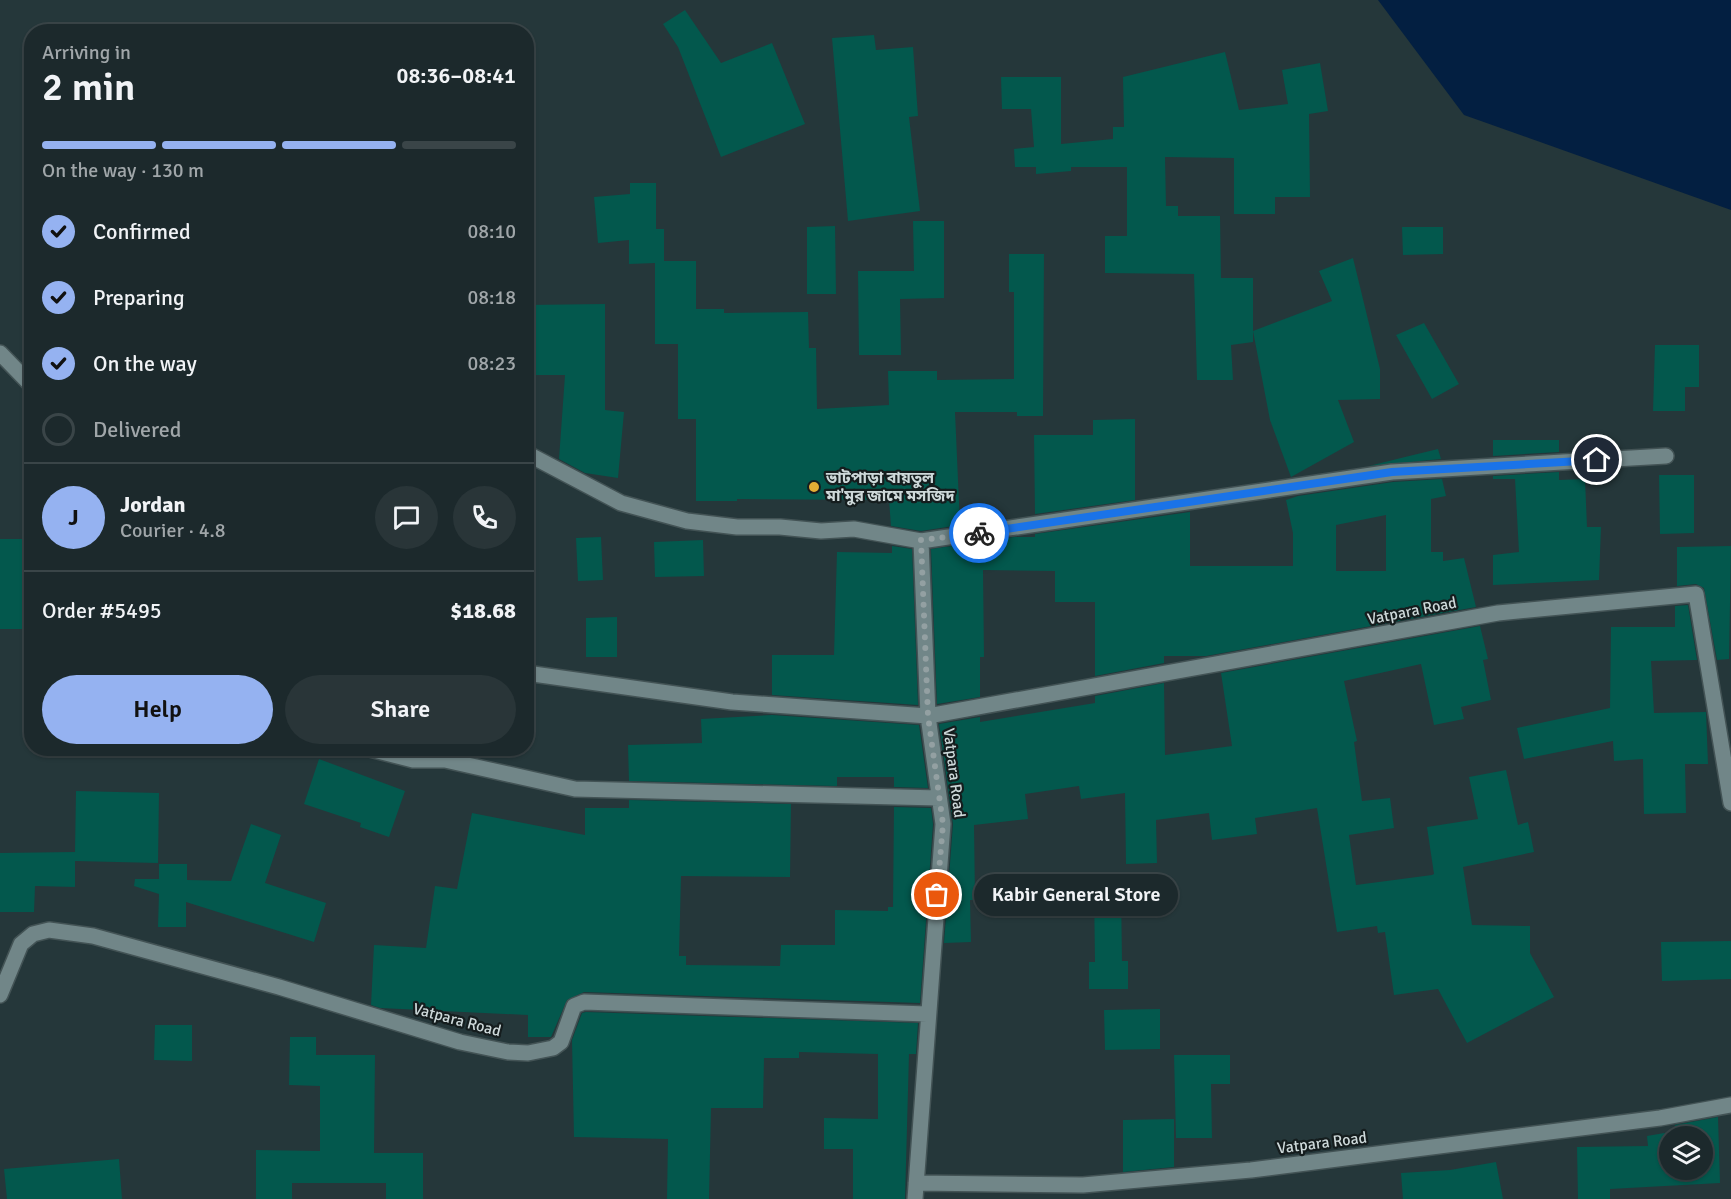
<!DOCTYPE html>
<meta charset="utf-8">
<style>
:root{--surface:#1c292c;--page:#293538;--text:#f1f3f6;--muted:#a0a6a9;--line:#3a4548;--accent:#95b2f1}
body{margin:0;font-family:Signika,"Noto Sans Bengali",sans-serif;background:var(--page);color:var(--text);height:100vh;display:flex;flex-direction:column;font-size:22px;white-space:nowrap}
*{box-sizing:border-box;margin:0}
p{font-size:20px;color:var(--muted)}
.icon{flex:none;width:33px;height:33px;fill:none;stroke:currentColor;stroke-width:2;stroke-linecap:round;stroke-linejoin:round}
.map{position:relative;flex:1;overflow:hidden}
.panel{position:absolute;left:24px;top:24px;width:510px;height:732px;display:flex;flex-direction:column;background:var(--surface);border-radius:24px;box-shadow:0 2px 4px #0004,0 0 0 2px var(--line)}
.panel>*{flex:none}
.controls{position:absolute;left:1659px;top:1126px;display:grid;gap:12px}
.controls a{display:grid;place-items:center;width:54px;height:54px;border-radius:50%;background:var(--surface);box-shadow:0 2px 4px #0004,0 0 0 2px var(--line);font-size:30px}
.pin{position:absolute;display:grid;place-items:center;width:51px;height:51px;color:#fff;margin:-26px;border:3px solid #fff;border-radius:50%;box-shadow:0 2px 6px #0007}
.courier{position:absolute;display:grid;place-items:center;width:60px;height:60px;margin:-30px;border:4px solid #1a73e8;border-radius:50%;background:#fff;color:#222;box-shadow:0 2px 8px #0007}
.bubble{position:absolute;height:42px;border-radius:21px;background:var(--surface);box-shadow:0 2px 4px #0004,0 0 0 2px var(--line);font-size:20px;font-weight:600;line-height:42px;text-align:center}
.head em{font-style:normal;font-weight:600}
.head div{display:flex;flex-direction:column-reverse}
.head{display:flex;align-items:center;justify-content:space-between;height:102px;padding:0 18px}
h1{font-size:39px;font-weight:600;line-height:45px}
.bar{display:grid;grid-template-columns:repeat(4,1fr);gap:9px 6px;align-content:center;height:72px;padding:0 18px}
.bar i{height:8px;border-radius:4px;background:var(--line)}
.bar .current{background:var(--accent)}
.bar p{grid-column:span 4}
.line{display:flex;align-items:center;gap:15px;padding:0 18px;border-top:2px solid var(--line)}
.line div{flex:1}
.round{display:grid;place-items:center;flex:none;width:63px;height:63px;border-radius:32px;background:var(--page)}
ol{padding:0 18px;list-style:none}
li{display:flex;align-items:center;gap:18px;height:66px}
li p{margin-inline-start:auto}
li .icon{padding:6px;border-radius:50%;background:var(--accent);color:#111;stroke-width:4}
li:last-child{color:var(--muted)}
li i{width:33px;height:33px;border:3px solid var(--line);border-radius:50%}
.action{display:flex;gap:12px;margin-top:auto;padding:12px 18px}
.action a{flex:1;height:69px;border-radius:36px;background:var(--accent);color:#111;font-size:24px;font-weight:600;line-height:69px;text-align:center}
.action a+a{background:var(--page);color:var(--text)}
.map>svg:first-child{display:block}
.water{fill:#031f41}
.building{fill:#03584d;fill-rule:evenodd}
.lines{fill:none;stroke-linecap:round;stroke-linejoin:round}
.minor-casing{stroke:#435355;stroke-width:18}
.minor{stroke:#718688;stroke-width:15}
.done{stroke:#93a0a2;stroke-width:6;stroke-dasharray:0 10.8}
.route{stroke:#1a73e8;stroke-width:8}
.poi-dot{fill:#e4ae35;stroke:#151d1e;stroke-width:2}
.labels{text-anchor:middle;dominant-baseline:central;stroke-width:4.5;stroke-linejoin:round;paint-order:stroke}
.poi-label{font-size:16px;font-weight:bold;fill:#ced9da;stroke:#151d1e;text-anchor:start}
.street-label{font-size:16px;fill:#ced9da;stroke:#151d1e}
</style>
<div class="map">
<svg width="1731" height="1199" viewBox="0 0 1731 1199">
<rect width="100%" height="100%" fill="#25373a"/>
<path class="water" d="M1378 0H1731V210L1464 115Z"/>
<path class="building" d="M685 10 721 63 772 43 805 124 721 157 678 47 663 24Z
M874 35 876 50 913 47 918 116 909 117 920 211 848 221 832 38Z
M1225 52 1239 110 1288 104 1282 70 1320 63 1328 111 1309 114 1310 197H1275V214H1234V158L1165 157 1166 206H1178V216H1220L1221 278H1253V342L1231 345 1233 380H1197L1194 274 1105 273V236H1127V167H1071V171L1036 174V167H1015L1014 149 1034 147 1031 109H1002L1001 77H1061V144L1113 139V127H1124L1123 77Z
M630 183H656V229H664V261H696V309H724V313L808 312 809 348H816L817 409 889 405 888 371H937V380L1014 379V292H1009V254H1044L1043 416H1017V412H955L960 525 921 531 891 526 889 500 737 499V501H696V419H678V344H655V263L629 264V240L598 243 594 197 630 194Z
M913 221H944V298L900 299 901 355H859L858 271H914Z
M835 226 836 294H807V227Z
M1402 227H1443V254L1403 255Z
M1353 258 1380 369V399L1338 400 1354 442 1291 477 1270 420 1253 331 1332 301 1319 271Z
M605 304V410L624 412 618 478 585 473 559 459 565 375H526V305Z
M1424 323 1459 384 1432 399 1396 335Z
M1655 345H1699V387H1685V411H1653Z
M1135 419V500L1035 514 1034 435H1093V420Z
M1493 440H1559V452L1493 456Z
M1438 449 1441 459 1369 466 1405 457Z
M1559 472V480L1585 479 1587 527H1601L1599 580 1493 585V555L1519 552 1515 479H1493V476Z
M1659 475H1694V533L1660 534Z
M1442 479 1446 496 1431 499V552H1443V561L1464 558 1476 607 1206 656H1164V663L1095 676V602H1055V571L983 570 984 657H980V697L937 704 931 549 1014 537H1035V534L1190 512V566H1293V533L1286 500 1298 496 1393 482ZM1386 515V571H1336V525Z
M601 537 603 580 578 581 576 538Z
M0 539H32V629H0Z
M703 540 704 576 655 577 654 542Z
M892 546 912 549 918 705 772 695V655H834L837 552 892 553Z
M1731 546 1729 659 1717 660 1704 588 1696 584 1677 586V547Z
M1688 605 1697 660 1651 661 1654 713 1706 712 1708 764H1685L1686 813 1644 814 1643 759 1614 761 1613 741 1524 759 1517 728 1610 708 1611 627H1675V606Z
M617 617V657H586V618Z
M1480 626 1488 659 1483 660 1491 700 1461 707 1464 719 1434 725 1421 664 1344 681 1357 741 1354 742 1362 801 1390 798 1394 828 1349 835 1356 885 1432 875 1434 874 1427 827 1478 819 1469 777 1506 770 1518 825 1528 822 1534 852 1463 867 1472 925 1530 926V953L1554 997 1467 1043 1438 989 1394 995 1385 932 1378 933 1377 926 1337 932 1317 808 1255 818 1257 834 1212 840 1209 813 1156 820 1157 863 1126 864 1125 793 1081 799 1079 786 1025 794 1028 819 974 825 975 900H970L971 942 944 943 953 824 939 724 980 717V722L1095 703V696L1164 683 1165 755 1232 746 1221 673Z
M772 715 919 725 928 788 894 787V777H837V786L629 781 628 745 702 743 701 719Z
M319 759 405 791 389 837 360 827 361 823 304 804Z
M76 791 159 793 158 863 75 861V887L35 886 34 912H0V853L75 852Z
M629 800 791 804 790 877 681 876 679 956H686V965L780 966 781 945H835V910L888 911V907H893L894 807 931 808 933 824 920 1003 584 992 567 1000 551 1037H528V1015L380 1008 371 1005 374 945 426 948 435 886 457 889 472 813 585 835V808H629Z
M251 824 281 835 265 883 326 903 314 942 186 902V927H158L159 894 134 886 135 879H159V864H187V880L231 881Z
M1094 890H1121L1122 961H1128V989H1089V962H1095Z
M1731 941V979L1662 981 1661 942Z
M1160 1009V1049L1105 1050 1104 1010Z
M586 1012 918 1023 916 1054H909L905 1199H853V1149H824V1118L878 1119V1054L799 1052V1058H764L763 1108H711L709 1199H667L668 1139 574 1137 572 1040 582 1013Z
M155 1025H192V1061L154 1060Z
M290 1037H316V1055H375L374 1153H423V1199H386V1183H292V1199H256V1150L320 1151V1086L289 1085Z
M1174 1055H1230V1084H1211L1212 1138H1176Z
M1718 1117 1720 1183 1610 1189V1199H1578L1577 1147 1648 1146 1647 1136 1676 1131 1675 1125ZM1670 1137H1702V1170H1670Z
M1174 1119V1167L1123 1172V1120Z
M119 1159 122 1199H7L4 1169Z
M1496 1162 1503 1199H1403L1401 1173 1450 1170Z"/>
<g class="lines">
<defs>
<path id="minor" d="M0 353 32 386
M526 453 621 503 687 521 737 527H780L821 531 854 529 921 541 1392 472 1666 456
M526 673 732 702 928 716 1498 613 1696 594 1731 803
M366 748 413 760H445L575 789 939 798
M0 995 21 944 33 934 49 930 93 936 279 987 460 1042 508 1052 528 1053 553 1048 561 1042 574 1006 584 1002 927 1014
M916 1183 1083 1185 1251 1170 1660 1118 1731 1105
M915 1199 943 824 928 716 921 541"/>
</defs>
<use href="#minor" class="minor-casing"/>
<use href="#minor" class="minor"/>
</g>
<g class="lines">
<path class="done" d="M937 895 943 824 928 716 921 540 979 533"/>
<path class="route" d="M979 533 1392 472 1597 460"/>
</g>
<circle class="poi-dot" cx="814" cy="487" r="6"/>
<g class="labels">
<g class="poi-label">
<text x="826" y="478">ভাটপাড়া বায়তুল<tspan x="826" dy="18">মা'মুর জামে মসজিদ</tspan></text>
</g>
<g class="street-label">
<text transform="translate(1412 611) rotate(-11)">Vatpara Road</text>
<text transform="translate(954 773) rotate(83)">Vatpara Road</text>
<text transform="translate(457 1020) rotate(15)">Vatpara Road</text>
<text transform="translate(1322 1143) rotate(-7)">Vatpara Road</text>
</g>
</g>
</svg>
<div class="controls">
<a><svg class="icon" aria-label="layers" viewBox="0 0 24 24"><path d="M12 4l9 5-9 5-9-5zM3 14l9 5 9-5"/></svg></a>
</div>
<div class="pin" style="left:937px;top:895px;background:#ea580c"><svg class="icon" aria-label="bag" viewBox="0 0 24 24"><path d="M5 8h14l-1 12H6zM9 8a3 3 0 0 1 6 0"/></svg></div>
<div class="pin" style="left:1597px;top:460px;background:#1f2937"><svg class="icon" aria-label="home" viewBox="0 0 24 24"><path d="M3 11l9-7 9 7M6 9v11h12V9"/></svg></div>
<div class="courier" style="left:979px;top:533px"><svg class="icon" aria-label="bike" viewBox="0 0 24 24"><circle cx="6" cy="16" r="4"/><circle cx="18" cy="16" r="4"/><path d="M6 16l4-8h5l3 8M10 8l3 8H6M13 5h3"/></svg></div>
<div class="bubble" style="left:974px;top:874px;width:204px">Kabir General Store</div>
<section class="panel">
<div class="head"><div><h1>2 min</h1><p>Arriving in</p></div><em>08:36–08:41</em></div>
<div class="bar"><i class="current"></i><i class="current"></i><i class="current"></i><i></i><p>On the way · 130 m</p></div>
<ol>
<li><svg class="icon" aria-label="check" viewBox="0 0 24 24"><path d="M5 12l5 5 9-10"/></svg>Confirmed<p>08:10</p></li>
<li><svg class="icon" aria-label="check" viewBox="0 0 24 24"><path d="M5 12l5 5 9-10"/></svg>Preparing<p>08:18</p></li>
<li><svg class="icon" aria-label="check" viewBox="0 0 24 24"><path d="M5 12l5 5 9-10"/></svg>On the way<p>08:23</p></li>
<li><i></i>Delivered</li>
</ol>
<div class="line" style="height:108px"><b class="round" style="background:var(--accent);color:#111">J</b><div><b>Jordan</b><p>Courier · 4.8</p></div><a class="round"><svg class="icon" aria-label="chat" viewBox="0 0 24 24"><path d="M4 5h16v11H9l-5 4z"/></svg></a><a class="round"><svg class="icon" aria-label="phone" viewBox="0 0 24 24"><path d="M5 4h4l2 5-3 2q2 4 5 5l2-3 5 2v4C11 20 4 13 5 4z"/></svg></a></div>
<div class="line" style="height:78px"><div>Order #5495</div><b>$18.68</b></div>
<div class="action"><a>Help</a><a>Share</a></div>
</section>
</div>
